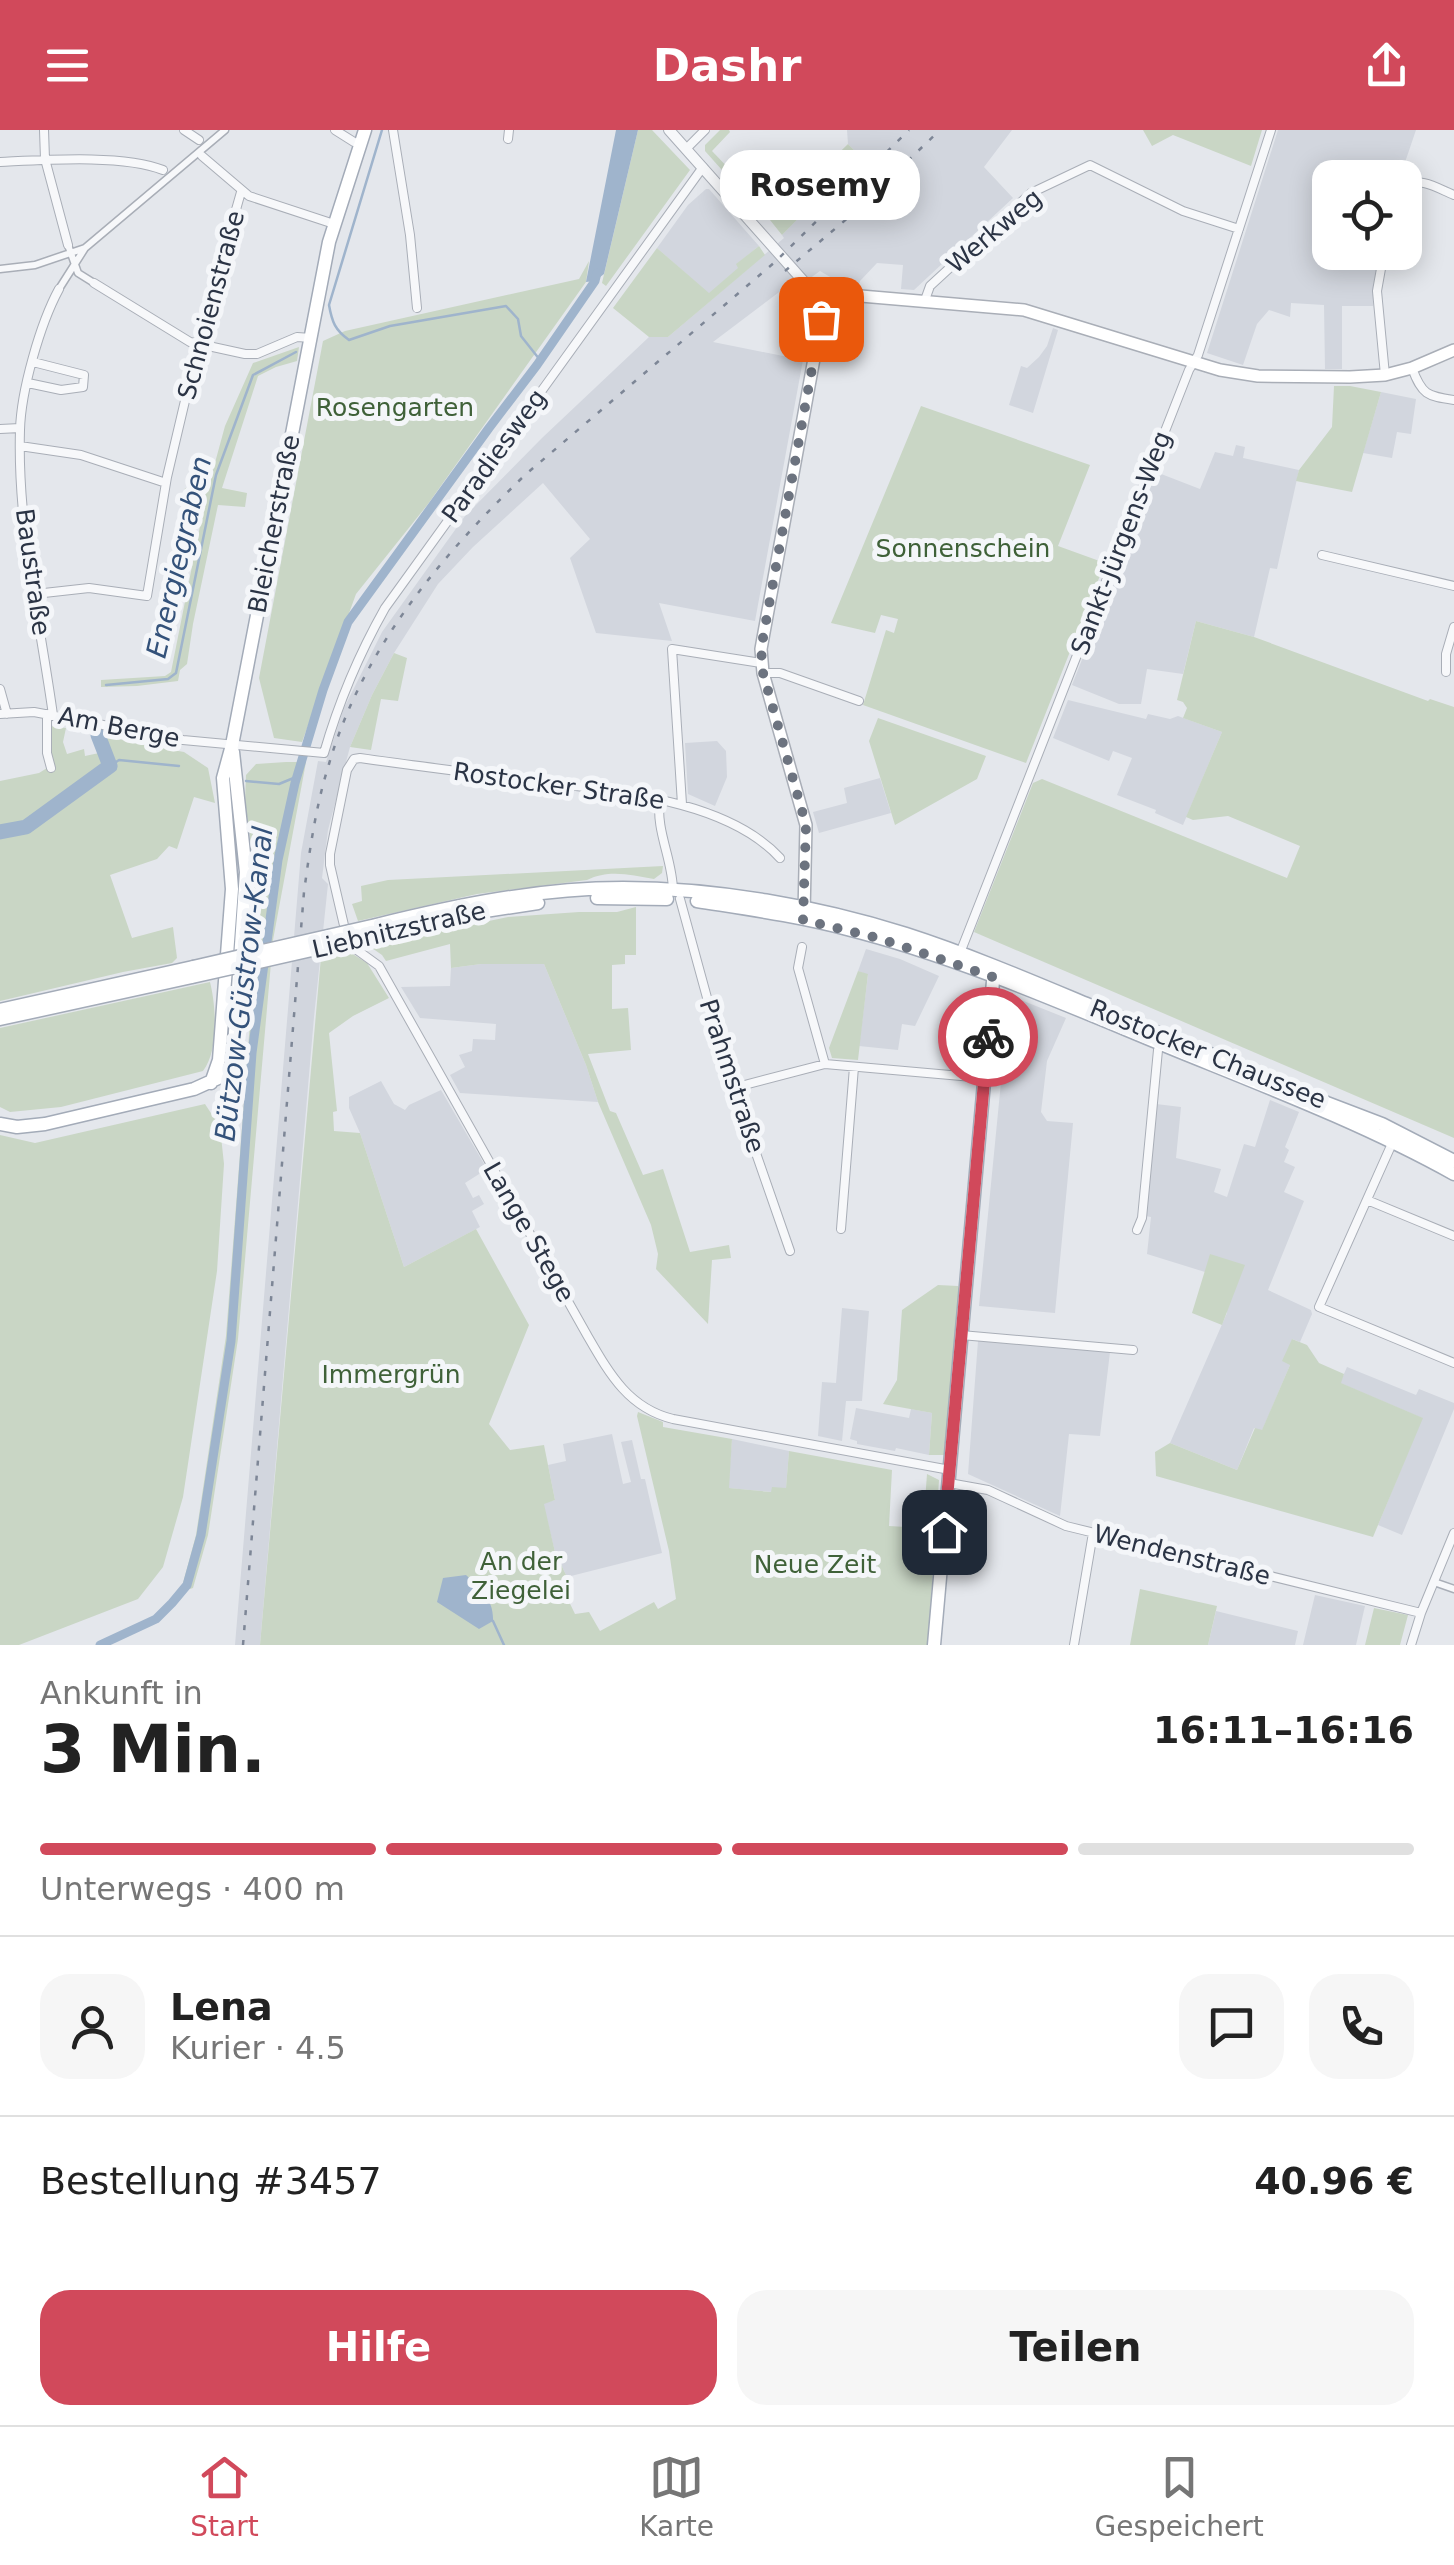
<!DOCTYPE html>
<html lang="de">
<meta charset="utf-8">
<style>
:root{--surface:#fff;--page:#f6f6f6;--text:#222;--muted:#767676;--line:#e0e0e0;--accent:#d1495b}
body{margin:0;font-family:"DejaVu Sans",sans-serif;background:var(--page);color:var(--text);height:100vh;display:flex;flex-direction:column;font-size:38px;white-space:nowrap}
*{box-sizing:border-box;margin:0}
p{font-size:32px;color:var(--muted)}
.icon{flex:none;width:55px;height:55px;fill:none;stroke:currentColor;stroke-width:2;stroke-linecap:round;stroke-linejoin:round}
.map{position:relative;height:1515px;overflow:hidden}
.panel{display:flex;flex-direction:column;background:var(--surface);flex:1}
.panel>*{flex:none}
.buttons{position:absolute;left:1312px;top:30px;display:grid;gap:20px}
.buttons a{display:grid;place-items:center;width:110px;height:110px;border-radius:20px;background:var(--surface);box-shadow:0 5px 25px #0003;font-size:50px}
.pin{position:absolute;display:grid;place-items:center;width:85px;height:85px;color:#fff;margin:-42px;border-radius:20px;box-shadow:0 5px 15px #0006}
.courier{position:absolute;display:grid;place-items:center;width:100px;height:100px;margin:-50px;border:8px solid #d1495b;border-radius:50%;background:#fff;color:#222;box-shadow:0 2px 12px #0007}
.bubble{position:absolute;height:70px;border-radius:30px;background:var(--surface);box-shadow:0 5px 25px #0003;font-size:32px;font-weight:700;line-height:70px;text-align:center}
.headline em{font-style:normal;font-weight:700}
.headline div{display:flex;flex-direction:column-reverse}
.headline{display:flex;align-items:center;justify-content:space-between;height:170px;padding:0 40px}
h1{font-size:65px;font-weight:700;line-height:75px}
.bar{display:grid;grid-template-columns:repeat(4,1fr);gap:15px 10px;align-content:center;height:120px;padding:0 40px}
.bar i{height:12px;border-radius:8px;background:var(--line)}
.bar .active{background:var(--accent)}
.bar p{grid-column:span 4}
.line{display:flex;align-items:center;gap:25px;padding:0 40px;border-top:2px solid var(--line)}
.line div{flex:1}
.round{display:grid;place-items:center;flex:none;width:105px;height:105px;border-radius:30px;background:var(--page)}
.cta{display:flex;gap:20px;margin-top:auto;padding:20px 40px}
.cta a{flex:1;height:115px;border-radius:30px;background:var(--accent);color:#fff;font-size:40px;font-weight:700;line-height:115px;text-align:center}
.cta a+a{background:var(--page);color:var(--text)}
header{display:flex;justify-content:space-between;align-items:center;height:130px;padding:0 40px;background:var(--accent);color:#fff;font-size:45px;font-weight:700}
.tabs{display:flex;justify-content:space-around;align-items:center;height:140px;border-top:2px solid var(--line);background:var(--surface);font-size:28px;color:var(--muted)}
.tabs a{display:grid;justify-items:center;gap:5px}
.tabs .active{color:var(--accent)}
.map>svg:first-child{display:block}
.built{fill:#d2d6de}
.green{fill:#c9d6c5}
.water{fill:#9fb4cc}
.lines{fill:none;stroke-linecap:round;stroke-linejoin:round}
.stream{stroke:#9fb4cc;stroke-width:2.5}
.canal{stroke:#9fb4cc;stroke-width:9}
.river{stroke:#9fb4cc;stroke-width:15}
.pedestrian-casing{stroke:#a9aeb7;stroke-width:9}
.minor-casing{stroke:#a9aeb7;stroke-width:10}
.tertiary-casing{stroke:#a9aeb7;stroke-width:12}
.secondary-casing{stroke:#a9aeb7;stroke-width:14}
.primary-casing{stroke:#a3abb8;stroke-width:15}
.pedestrian{stroke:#f7f8fa;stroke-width:6}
.minor{stroke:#f7f8fa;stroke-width:8}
.tertiary{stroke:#f7f8fa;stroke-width:10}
.secondary{stroke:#fff;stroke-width:11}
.primary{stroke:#fff;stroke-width:12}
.rail{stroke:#7d8696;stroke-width:2.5;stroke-dasharray:5 10;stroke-linecap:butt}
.primary-bridge-casing{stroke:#a3abb8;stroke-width:15;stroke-linecap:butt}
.primary-bridge{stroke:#fff;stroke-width:12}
.done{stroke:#6c737f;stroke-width:10;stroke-dasharray:0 18}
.route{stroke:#d1495b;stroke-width:12}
.labels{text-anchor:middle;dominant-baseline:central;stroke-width:10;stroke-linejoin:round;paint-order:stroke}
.street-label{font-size:25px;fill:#2b3445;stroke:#f4f6f9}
.park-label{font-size:25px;fill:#3f6138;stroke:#f4f6f9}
.water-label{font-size:28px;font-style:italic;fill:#34527a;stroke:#f4f6f9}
</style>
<header><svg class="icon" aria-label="menu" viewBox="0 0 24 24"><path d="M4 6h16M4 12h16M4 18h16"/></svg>Dashr<svg class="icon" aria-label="share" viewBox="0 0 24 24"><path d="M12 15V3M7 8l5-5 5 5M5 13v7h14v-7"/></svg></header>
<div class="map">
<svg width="1454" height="1515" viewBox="0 0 1454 1515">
<rect width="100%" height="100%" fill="#e4e7ec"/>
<path class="built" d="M847 0H1012L984 37 1013 68 914 160 901 159 903 135 877 133 860 151 859 155 837 151 820 141 809 149 803 144 713 212 803 230 755 491 659 473 672 511 596 503 570 428 590 409 543 353 473 417 438 454 394 523 372 565 350 617 328 700 322 748 328 754 314 887 260 1515H235L301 723 318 631 326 632 344 578 382 502 465 386 542 308 649 207H668L784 108 782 105 847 38 843 33 855 21 848 14Z
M1278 0H1416L1400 47 1330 48V122L1379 123 1373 157V176H1342V239H1325L1324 175 1291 173 1290 187 1269 180 1257 194 1243 235 1207 223Z
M706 59H709L759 116 737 134 739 138 709 164 657 118 688 75Z
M1053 198 1058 200 1033 283 1009 275 1021 236 1027 238 1039 227 1047 216Z
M1381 262 1416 269 1411 304 1397 302 1392 328 1363 323Z
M1236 315 1245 317 1243 328 1299 340 1277 439 1270 438 1254 507 1196 491 1183 544 1147 539 1141 574H1119L1072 555 1156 342 1200 359 1215 322 1233 326Z
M1068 570 1146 589 1148 584 1170 589 1178 586 1222 602 1183 695 1155 683 1156 680 1117 665 1132 628 1113 621 1109 631 1053 608Z
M717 611 726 621 727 647 715 676 688 664 685 613Z
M880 648 891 683 819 703 813 682 847 673 844 658Z
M866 819 900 829 939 846 915 896 902 894 898 920 859 916 868 845 858 841Z
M481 834H544L586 935 598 972 460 963 450 945 465 937 459 925 472 921 473 909 495 910 496 894 420 888 401 857 450 856 451 838Z
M1016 868 1066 888 1047 931 1041 982 1047 991 1073 993 1055 1183 979 1176 1008 881Z
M381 951 394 974 405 980 409 975 441 960 487 1039 465 1053 473 1068 479 1065 484 1074 472 1081 480 1097 404 1137 360 1003 349 978V967Z
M1270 970 1299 982 1285 1017 1289 1020 1284 1032 1295 1037 1284 1062 1304 1071 1268 1160 1311 1180 1312 1184 1300 1212 1292 1209 1290 1235 1262 1301 1254 1298 1237 1340 1170 1313 1227 1183 1211 1124 1205 1142 1147 1124 1151 1087 1145 1086 1156 974 1181 977 1176 1028 1221 1039 1214 1062 1227 1067 1244 1014 1255 1017Z
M842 1178 869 1181 862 1271H846L842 1311 818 1306 822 1252 836 1253Z
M978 1211 1110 1222 1100 1306 1069 1304 1060 1386 968 1344Z
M1347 1237 1416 1265 1419 1259 1454 1273V1279L1402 1405 1378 1395 1422 1288 1340 1253Z
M856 1278 909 1288 911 1279 932 1283 929 1325 896 1318 895 1321 857 1314V1311L850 1309Z
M612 1304 623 1354 631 1352 621 1312 632 1310 641 1349H645L662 1423 567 1447 555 1422 543 1373 555 1370 548 1335 566 1331 563 1314Z
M732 1309 789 1321 786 1358 772 1362 728 1358Z
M1315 1465 1365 1476 1356 1515H1303Z
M1216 1481 1298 1501 1295 1515H1208Z"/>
<path class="green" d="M638 0H652L690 40 606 156 602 153Z
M720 0H729L730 2 712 21 756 67 774 50 781 53V57L761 77 754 76 705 21V15Z
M1143 0H1262L1251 36 1173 5 1152 16Z
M848 14 855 21 843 32 848 38 782 105 770 90Z
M759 116 765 125 668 207H649L613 178 657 118 709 163 738 138 736 134Z
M589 131 586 152 428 374 356 464 302 612 274 608 259 548 323 211 345 201 579 149Z
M299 217 297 231 276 237 258 246 222 358 247 363 245 377 218 375 193 494 187 534 180 540 178 551 137 556 101 557V550L165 546 171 542 205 371 183 367 185 358 207 362 225 296 253 233Z
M1334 256H1350L1381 262 1352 362 1296 351 1299 340 1332 297Z
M921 276 1090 335 1058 416 1105 433 1026 633 863 575 886 500 894 503 898 489 881 485 875 503 831 493Z
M1196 491 1254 507 1428 571 1430 569 1454 577V1008L974 802 1033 653 1042 649 1287 748 1300 716 1228 686 1193 690 1186 687 1222 602 1183 588 1187 578 1183 572 1177 570Z
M394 523 407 528 398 571 381 569 371 620 350 617 372 565Z
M878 588 986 626 977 649 895 695 869 611Z
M50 596 66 598 63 612 67 624 84 619 85 626 99 623 94 604 103 603 128 612 184 622 208 638 215 673 194 667 177 719 169 716 157 729 110 745 132 808 173 797 177 828 172 833 123 842 0 871V651L39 643 52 635Z
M286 632H306L273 810 238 1209 208 1405 193 1458 190 1459 183 1453 196 1405 226 1206 256 814 248 815 253 728 245 672 246 645 256 634Z
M663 736 662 743 654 749C631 745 609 739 587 750L477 764 358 791 352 774 362 771 361 756 388 750Z
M636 777V825H625V834L612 835V879L628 878 631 920 588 924 610 981 616 983 643 1045 663 1039 690 1122 729 1115 731 1128 712 1130 708 1194 656 1139 658 1124 651 1095 598 972 586 935 544 834H481L451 838 450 814 386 831 382 825 369 816 508 787 579 782H617Z
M348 821 367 833 389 868 353 886 329 903 337 981 333 982 334 1001 360 1003 404 1137 476 1099 529 1195 489 1294 510 1320 544 1315 555 1370 544 1374 555 1422 567 1447 559 1451 575 1484 589 1482 600 1501 654 1472 658 1479 676 1469 669 1421 637 1286 638 1282 663 1292V1297L732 1309 729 1358 771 1362 772 1357 786 1358 789 1321 892 1340 889 1396 923 1398 927 1344 939 1350 928 1515H260L321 827Z
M858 841 868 844 858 930 832 928 829 918Z
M210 852C216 875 219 921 203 941L61 977 10 982 0 977V898Z
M205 974 220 997 224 1034 217 1141 183 1367 163 1437 138 1469 19 1515H0V1005L35 1013Z
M1210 1124 1245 1135 1222 1195 1192 1183Z
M938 1155 958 1156 960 1161 944 1325H929L932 1283 883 1274 897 1250 902 1180Z
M1292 1209 1307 1215 1319 1233 1344 1244 1341 1253 1423 1288 1373 1407 1156 1346 1155 1322 1170 1313 1237 1340 1255 1298 1262 1300 1290 1235 1282 1231Z
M1140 1459 1217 1476 1208 1515H1130Z
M1374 1478 1408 1485 1400 1515H1365Z"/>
<path class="water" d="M616 0H638L604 144 595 151 586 152Z
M466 1445C481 1459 494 1470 493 1491L479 1499 437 1472 443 1448Z"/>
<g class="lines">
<path class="stream" d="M382 0 329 175C332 192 335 200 349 210L390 196 506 176 518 189 521 206 540 230
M106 555 168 549 176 543 216 345 253 245 296 222
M110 636 119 630 179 636
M246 651 279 654 296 647
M493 1491 504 1515"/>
<path class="canal" d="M100 1515 156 1489 172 1473 187 1455 201 1405 231 1211 252 923 278 730 295 653 323 560 348 492 489 298 537 235 595 151 597 143"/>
<path class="river" d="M0 702 26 697 110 636 98 605"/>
<defs>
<path id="pedestrian" d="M68 115 78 143 94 153
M0 139 35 135 85 118 225 0
M59 159 85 118
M1434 1452 1454 1459"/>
<path id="minor" d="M44 0 45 29 68 115
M184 0 199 10
M335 0 354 12
M393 0 410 105 417 178
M508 9 509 0
M687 18 705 0
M202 26 249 66 334 94
M0 32C43 30 123 24 163 40
M1405 56C1419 46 1439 59 1454 65
M1384 122 1377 161 1385 245
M94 153 190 212 245 224H257L297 207 311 208
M925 170 930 156 1031 63 1090 35 1183 81 1239 99
M1412 238C1422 265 1427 266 1454 270
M28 253 61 260 83 257 84 245 33 232
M0 299 20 298
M20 316 81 325 166 353
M1322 425 1454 456
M35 464 89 458 147 466 167 347 201 203 241 62
M1446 542V524L1454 497
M763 543H780L859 571
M0 559 7 584
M0 584 34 582 183 610 324 623C339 571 359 524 385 478L703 37
M47 584V623L51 638
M53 585C40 491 17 395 20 300 21 261 40 194 59 159
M660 669C655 700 673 730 673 761
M682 674 672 519 761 533
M780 728C724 667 606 661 528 650 472 643 416 636 360 628L354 629 347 640 330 724V735L346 804 357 820 379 836 587 1205C609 1243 628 1278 673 1289L950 1340
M680 769 726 937 790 1121
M802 817 798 838 825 934
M960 823 1189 240 1198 225 1271 0
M733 958 825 934 984 948
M1394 1009 1319 1177 1454 1233
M1367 1070 1454 1106
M841 1099 854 937
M1137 1100 1142 1088 1158 920 1161 914
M961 1205 1133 1220
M949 1353 988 1360 1066 1396 1421 1483
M1074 1515 1093 1403
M1411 1515 1421 1483 1454 1403"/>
<path id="tertiary" d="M669 0 806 154 826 163"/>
<path id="secondary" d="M804 783 806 695 763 543 761 519 826 163 1024 180 1220 240 1258 246 1350 247 1385 245 1412 238 1454 220"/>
<path id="primary" d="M597 768 667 769
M697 771C747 779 798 786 847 799 962 828 1073 878 1183 923 1272 959 1370 997 1454 1044
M376 795C457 775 539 758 623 758 716 758 817 776 906 804 968 824 1029 850 1089 875 1169 907 1249 939 1327 973L1382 994 1454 1031
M378 805 453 786 538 773
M0 880 193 837
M0 889 192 847
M211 953 219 930 232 759 223 648 232 615 329 112 365 0
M0 994 17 997 45 994 194 959 225 945 233 931 246 742 233 622
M934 1515 994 840"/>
</defs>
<use href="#pedestrian" class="pedestrian-casing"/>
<use href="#minor" class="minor-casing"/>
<use href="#tertiary" class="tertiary-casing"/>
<use href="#secondary" class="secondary-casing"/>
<use href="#primary" class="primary-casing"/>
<use href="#pedestrian" class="pedestrian"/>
<use href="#minor" class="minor"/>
<use href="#tertiary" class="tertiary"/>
<use href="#secondary" class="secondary"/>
<use href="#primary" class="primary"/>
<path class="rail" d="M785 141 849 87 940 0
M243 1515 304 762C310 718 316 675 329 634 363 518 440 427 525 345L775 132 909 0"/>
<defs>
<path id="primary-bridge" d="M193 837 376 795
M192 847 378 805"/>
</defs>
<use href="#primary-bridge" class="primary-bridge-casing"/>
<use href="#primary-bridge" class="primary-bridge"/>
</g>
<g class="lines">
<path class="done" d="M821 189 761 519 763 543 806 695 803 790 878 808 993 847 988 907"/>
<path class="route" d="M944 1402 988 907"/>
</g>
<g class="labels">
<g class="street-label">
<text transform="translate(994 101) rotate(-40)">Werkweg</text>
<text transform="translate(211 175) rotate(-75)">Schnoienstraße</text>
<text transform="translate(494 326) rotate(-54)">Paradiesweg</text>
<text transform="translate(274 394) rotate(-79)">Bleicherstraße</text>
<text transform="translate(1121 413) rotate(-69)">Sankt-Jürgens-Weg</text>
<text transform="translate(33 442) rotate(82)">Baustraße</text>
<text transform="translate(119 597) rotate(11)">Am Berge</text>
<text transform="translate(559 656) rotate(8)">Rostocker Straße</text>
<text transform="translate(399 800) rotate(-13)">Liebnitzstraße</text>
<text transform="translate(1208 924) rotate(22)">Rostocker Chaussee</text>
<text transform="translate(732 946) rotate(72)">Prahmstraße</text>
<text transform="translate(529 1102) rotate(60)">Lange Stege</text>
<text transform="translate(1182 1425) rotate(14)">Wendenstraße</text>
</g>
<g class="park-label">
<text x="395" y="277">Rosengarten</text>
<text x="963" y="418">Sonnenschein</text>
<text x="391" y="1244">Immergrün</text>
<text x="521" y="1431">An der<tspan x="521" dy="29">Ziegelei</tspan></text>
<text x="815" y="1434">Neue Zeit</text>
</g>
<g class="water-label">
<text transform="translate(179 427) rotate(-77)">Energiegraben</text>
<text transform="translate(244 854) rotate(-83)">Bützow-Güstrow-Kanal</text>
</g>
</g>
</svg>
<div class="buttons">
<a><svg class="icon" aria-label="locate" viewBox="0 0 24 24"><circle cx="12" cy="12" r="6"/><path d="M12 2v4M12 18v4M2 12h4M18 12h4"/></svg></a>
</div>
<div class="pin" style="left:821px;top:189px;background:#ea580c"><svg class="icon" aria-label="bag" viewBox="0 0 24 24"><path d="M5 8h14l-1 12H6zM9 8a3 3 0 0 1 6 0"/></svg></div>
<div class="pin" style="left:944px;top:1402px;background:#1f2937"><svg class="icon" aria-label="home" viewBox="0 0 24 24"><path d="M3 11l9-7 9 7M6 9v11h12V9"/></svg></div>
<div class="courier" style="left:988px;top:907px"><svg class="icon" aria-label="bike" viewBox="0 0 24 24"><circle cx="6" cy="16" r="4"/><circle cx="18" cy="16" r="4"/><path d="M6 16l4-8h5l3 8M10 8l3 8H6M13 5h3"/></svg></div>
<div class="bubble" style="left:720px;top:20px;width:200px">Rosemy</div>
</div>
<section class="panel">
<div class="headline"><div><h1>3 Min.</h1><p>Ankunft in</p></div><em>16:11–16:16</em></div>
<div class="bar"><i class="active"></i><i class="active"></i><i class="active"></i><i></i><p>Unterwegs · 400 m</p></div>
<div class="line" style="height:180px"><a class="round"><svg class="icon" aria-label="person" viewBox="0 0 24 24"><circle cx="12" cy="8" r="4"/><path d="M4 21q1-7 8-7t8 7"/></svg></a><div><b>Lena</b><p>Kurier · 4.5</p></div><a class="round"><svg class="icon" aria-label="chat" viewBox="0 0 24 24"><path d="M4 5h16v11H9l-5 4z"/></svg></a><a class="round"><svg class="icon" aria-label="phone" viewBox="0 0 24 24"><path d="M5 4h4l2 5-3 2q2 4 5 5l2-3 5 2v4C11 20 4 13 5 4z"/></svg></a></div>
<div class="line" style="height:130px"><div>Bestellung #3457</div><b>40.96 €</b></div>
<div class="cta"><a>Hilfe</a><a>Teilen</a></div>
</section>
<nav class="tabs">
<a class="active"><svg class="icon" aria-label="home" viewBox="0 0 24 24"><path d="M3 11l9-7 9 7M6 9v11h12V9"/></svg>Start</a>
<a><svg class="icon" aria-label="map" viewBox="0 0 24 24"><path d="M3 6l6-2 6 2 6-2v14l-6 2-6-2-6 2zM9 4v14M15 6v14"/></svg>Karte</a>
<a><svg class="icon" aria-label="saved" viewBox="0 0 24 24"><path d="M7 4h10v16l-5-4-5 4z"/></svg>Gespeichert</a>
</nav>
